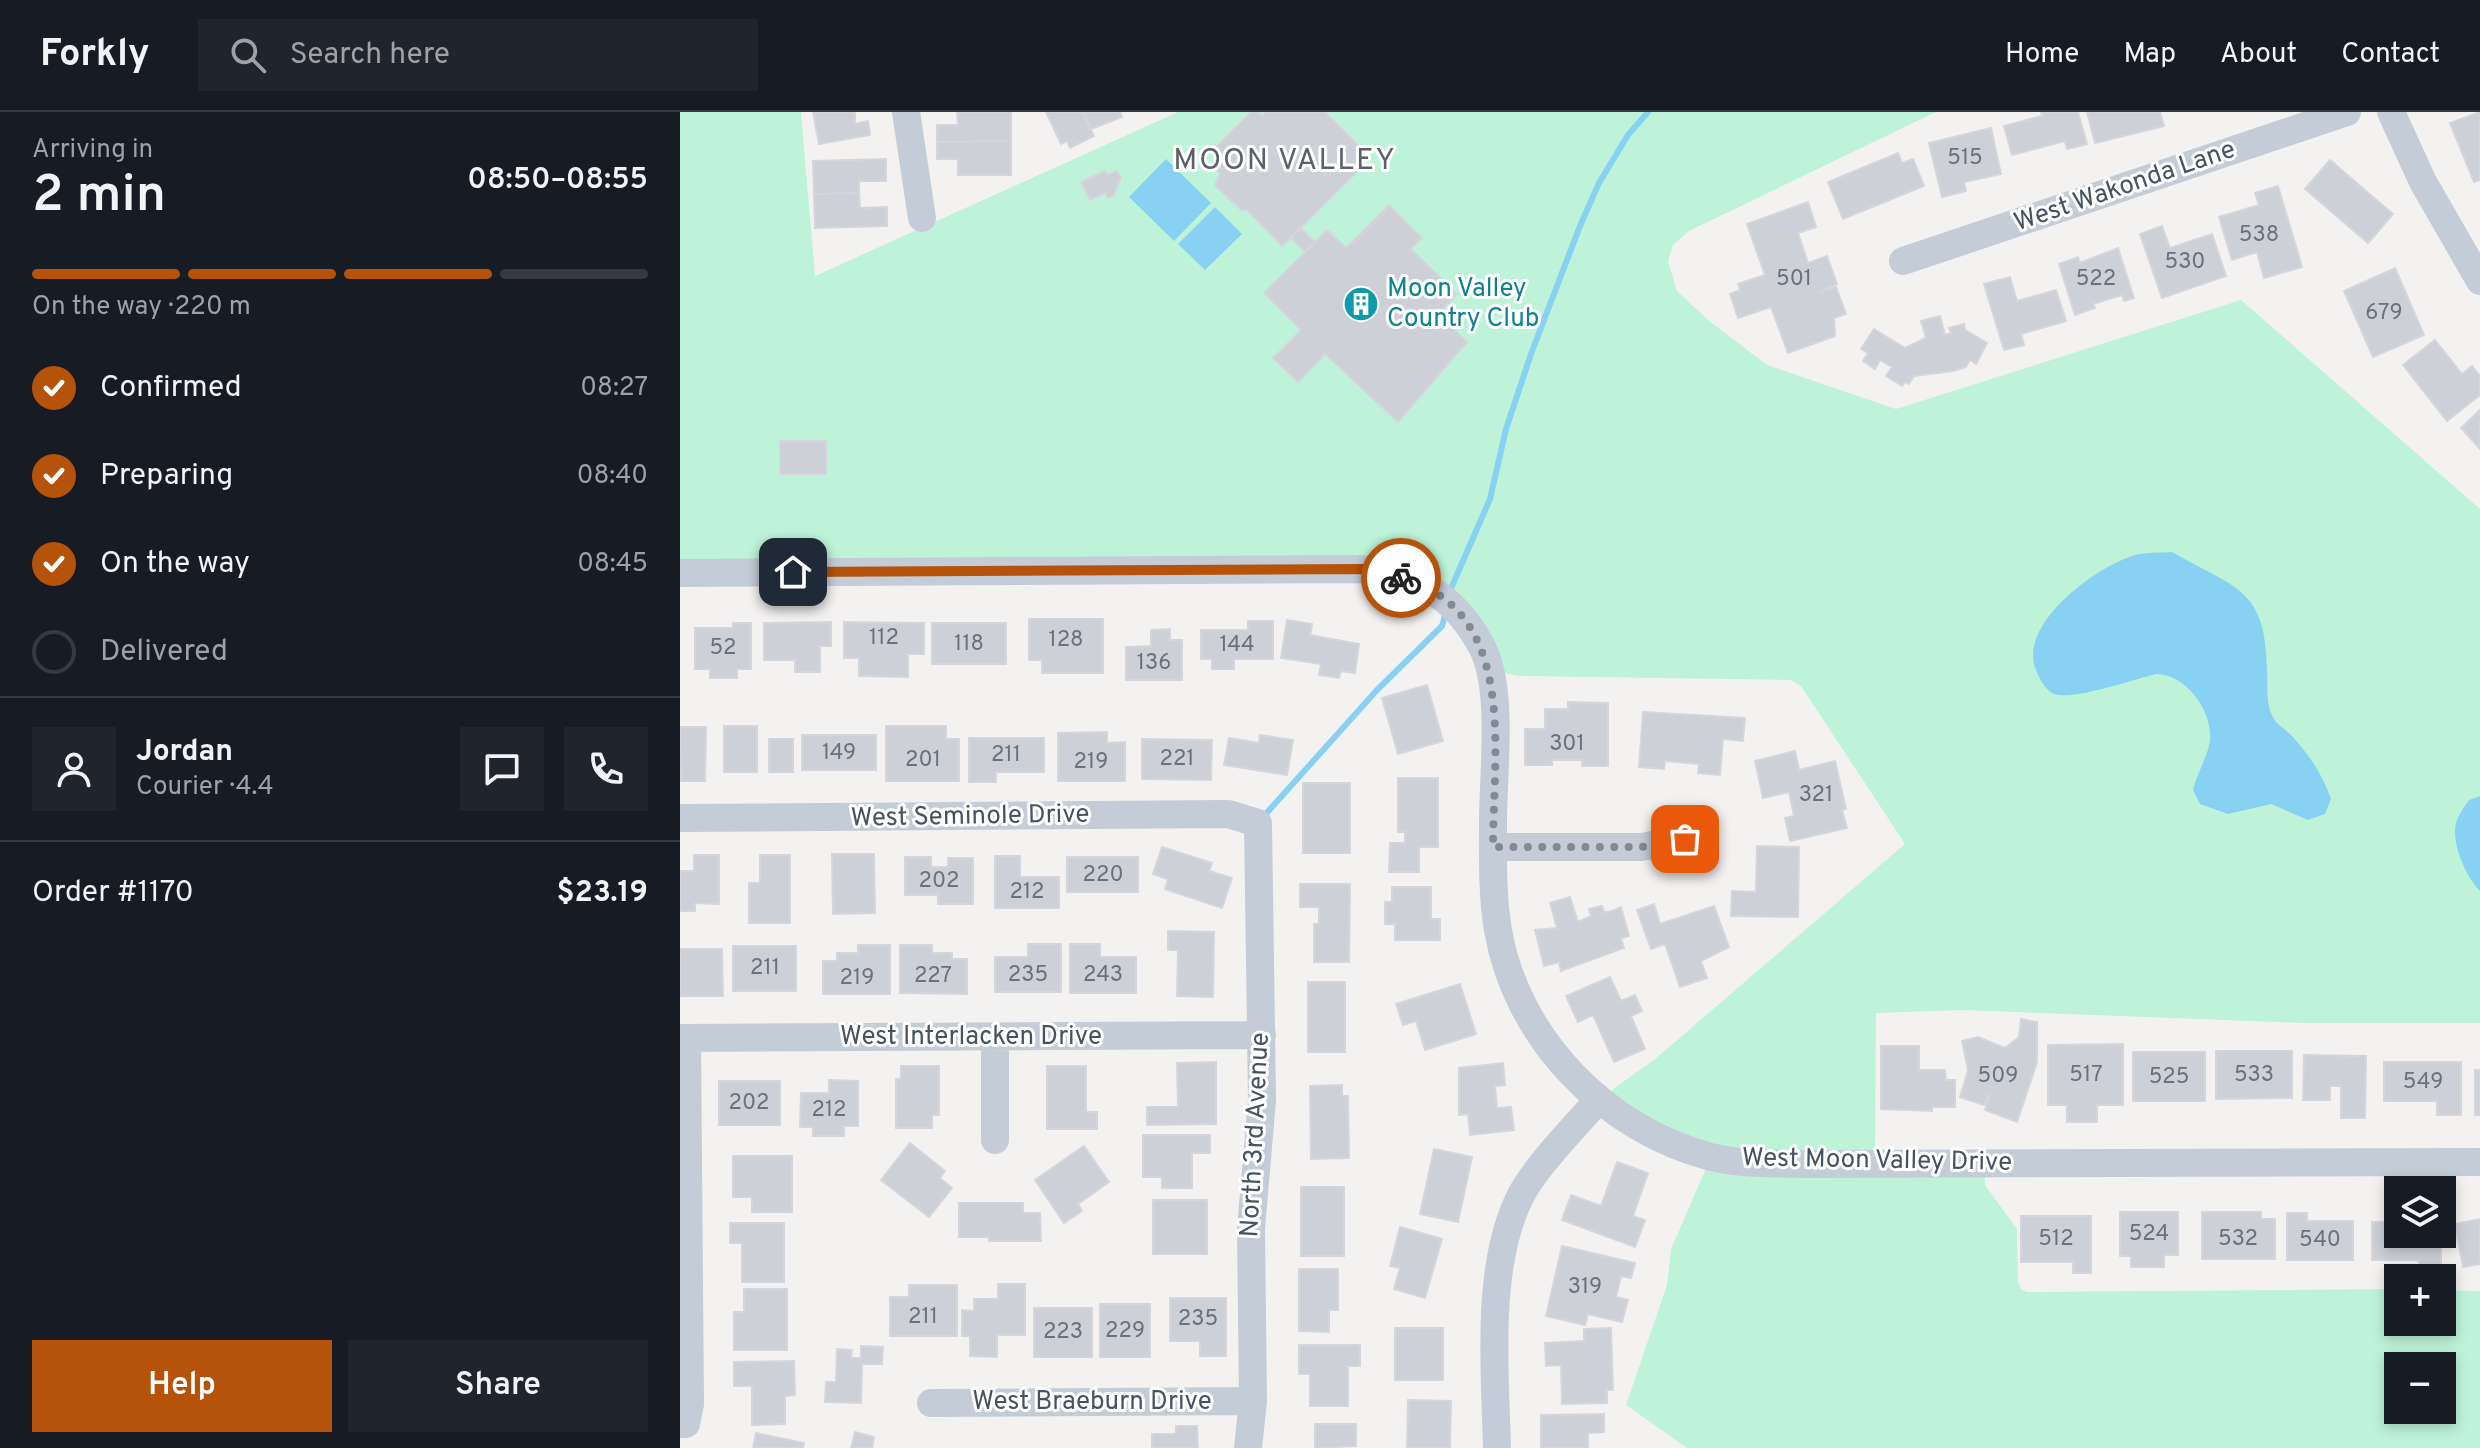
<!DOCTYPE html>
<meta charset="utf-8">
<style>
:root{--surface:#171b24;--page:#20242c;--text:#f1f3f6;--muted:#9ea1a6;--line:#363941;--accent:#b45309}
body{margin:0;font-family:Overpass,sans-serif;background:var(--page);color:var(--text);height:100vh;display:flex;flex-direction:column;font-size:30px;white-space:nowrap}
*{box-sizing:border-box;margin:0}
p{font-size:26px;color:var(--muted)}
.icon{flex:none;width:44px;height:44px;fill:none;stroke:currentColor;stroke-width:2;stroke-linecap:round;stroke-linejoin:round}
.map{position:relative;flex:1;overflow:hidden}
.sheet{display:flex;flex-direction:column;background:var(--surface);width:680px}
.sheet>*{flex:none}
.buttons{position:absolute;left:1704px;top:1064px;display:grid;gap:16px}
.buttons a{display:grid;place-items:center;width:72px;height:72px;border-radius:0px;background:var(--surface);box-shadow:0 4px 12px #0003;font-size:40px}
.pin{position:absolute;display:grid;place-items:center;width:68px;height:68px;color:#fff;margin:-34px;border-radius:16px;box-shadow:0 4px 12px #0006}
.courier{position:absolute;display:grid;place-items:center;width:80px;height:80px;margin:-40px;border:6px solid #b45309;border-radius:50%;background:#fff;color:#222;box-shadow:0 2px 10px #0007}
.headline em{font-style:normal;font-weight:600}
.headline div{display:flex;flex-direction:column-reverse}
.headline{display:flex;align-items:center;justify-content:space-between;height:136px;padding:0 32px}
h1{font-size:52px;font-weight:600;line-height:60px}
.bar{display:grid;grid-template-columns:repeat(4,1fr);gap:12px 8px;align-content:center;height:96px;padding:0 32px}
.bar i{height:10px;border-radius:6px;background:var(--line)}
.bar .on{background:var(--accent)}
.bar p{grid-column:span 4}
.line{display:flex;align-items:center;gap:20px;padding:0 32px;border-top:2px solid var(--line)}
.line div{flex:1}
.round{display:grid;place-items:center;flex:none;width:84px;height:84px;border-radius:0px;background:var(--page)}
ol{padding:0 32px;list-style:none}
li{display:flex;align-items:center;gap:24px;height:88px}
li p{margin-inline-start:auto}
li .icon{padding:8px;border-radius:50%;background:var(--accent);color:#fff;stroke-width:4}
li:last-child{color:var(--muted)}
li i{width:44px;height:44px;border:4px solid var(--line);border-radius:50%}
.primary-button{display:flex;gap:16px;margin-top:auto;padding:16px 32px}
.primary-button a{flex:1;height:92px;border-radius:0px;background:var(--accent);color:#fff;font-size:32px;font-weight:600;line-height:92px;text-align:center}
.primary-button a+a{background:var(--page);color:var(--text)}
header{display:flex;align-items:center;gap:48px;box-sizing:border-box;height:112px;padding:0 40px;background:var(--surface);border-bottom:2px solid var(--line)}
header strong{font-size:38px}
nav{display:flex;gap:44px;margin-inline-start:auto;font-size:28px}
.search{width:560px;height:72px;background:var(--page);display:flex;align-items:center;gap:20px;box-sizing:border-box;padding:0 28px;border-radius:0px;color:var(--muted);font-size:30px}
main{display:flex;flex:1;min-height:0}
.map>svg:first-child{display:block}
.green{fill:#bef3d9;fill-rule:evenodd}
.water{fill:#88d1f3}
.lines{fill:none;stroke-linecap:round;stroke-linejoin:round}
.stream{stroke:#88d1f3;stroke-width:6}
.building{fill:#cdd0d7;stroke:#d5d6dd;stroke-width:2}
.minor{stroke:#c4ccd7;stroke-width:28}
.done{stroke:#848a93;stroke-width:8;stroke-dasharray:0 14.4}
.route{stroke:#b45309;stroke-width:10}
.labels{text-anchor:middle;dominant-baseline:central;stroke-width:6;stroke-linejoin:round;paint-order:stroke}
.number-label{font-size:22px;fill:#68727e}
.street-label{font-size:26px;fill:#475261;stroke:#fff}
.culture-label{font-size:26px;fill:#0d838f;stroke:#fff;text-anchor:start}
.quarter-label{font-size:30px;letter-spacing:2px;fill:#5d6067;stroke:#fff}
</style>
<header>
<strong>Forkly</strong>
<div class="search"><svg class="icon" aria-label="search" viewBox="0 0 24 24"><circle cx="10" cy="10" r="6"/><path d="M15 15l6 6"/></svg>Search here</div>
<nav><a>Home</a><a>Map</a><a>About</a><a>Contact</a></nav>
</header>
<main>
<section class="sheet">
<div class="headline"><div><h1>2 min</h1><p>Arriving in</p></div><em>08:50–08:55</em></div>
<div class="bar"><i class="on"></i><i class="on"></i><i class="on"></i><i></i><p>On the way · 220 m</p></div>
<ol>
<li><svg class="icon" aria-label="check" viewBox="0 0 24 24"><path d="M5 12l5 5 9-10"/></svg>Confirmed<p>08:27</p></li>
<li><svg class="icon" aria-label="check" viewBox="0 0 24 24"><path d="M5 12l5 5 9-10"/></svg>Preparing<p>08:40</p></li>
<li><svg class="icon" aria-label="check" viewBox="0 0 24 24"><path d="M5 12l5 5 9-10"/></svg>On the way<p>08:45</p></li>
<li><i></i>Delivered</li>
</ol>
<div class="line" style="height:144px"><a class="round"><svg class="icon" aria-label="person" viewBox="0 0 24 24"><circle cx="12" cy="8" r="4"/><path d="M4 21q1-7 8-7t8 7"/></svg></a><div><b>Jordan</b><p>Courier · 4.4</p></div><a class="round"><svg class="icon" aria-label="chat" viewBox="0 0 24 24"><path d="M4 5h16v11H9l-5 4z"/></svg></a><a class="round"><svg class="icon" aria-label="phone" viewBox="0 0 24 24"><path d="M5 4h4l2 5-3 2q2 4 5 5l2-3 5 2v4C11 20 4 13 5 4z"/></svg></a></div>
<div class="line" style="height:104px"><div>Order #1170</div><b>$23.19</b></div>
<div class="primary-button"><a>Help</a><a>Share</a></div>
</section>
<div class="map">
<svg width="1800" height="1336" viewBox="0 0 1800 1336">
<rect width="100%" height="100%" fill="#f4f2f1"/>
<path class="green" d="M0 0H121L135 164 498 0H1256L1009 119 993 133 988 149 997 179 1028 208 1087 253 1216 297 1561 188 1800 397V911H1624L1283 898 1196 901 1195 1050 1305 1051V1073L1337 1117 1338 1170 1341 1177 1347 1180 1718 1177V1210H1762V1178L1800 1179V1336H1007L946 1293 987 1173 991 1137 1031 1045 918 988 975 947 1225 732 1121 574 1110 568 839 564 809 558 778 498 704 461H0ZM1718 1254H1762V1298H1718Z"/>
<path class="water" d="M486 47 531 91 494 129 449 85Z
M535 95 562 122 525 158 498 132Z
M1492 440C1556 477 1586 475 1587 559 1588 574 1585 593 1594 607 1598 614 1607 618 1612 624 1629 643 1643 663 1651 687L1645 702 1628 708 1591 692 1548 702 1520 692 1513 678C1517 661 1527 646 1530 629 1533 599 1506 562 1476 562 1455 567 1392 589 1374 582 1365 578 1359 566 1356 558 1337 512 1417 454 1455 443 1466 440 1480 441 1492 440Z
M1800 684V779C1786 765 1771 731 1776 711 1778 703 1785 694 1789 688Z"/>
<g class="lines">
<path class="stream" d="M769 481 810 387 826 317 851 242 900 114 919 71 948 23 968 0
M583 705 697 578 762 514 766 500"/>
</g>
<path class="building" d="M133 0H175V12L188 9 190 23 139 32Z
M277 0H331V29L257 30V13H278Z
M366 0H403L414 24 390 36 387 29 381 32Z
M403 0H440L442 5 411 17Z
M578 0 582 4 586 0H645L681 36 677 52 681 56 602 134 567 98H561L535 73 540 61 533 55 541 47 532 39 571 0Z
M1361 0H1398L1407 32 1387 37 1385 29 1332 43 1324 14 1362 4Z
M1407 0H1480L1484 14 1415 31Z
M1800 0V68L1794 70 1770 11Z
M1311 16 1321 62 1284 70 1286 79 1262 85 1249 31Z
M331 29V63H278V47H257V30Z
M1218 41 1222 51 1233 47 1244 74 1163 107 1148 70Z
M206 47V69H179V81L134 82 133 49Z
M1650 48 1713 102 1688 131 1625 77Z
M425 59 427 63 437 59 441 65 434 83 428 86 425 81 410 88 401 70Z
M1598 74 1622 155 1584 166 1577 140 1552 148 1539 105 1579 93 1575 81Z
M179 81 180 96 207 95V114L135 116 134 82Z
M1128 90 1136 115 1118 121 1128 151 1147 144 1157 172 1138 181 1156 175 1166 202 1154 206 1155 224 1108 241 1091 195 1058 206 1050 182 1060 178 1058 172 1085 163 1067 112Z
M709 93 742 126 731 137 777 182 758 202 787 230 718 310 645 242 618 270 593 246 621 218 584 181 647 118 666 136Z
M1482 114 1490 136 1532 122 1546 164 1482 186 1460 122Z
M621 116 635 130 625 140 611 126Z
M1438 136 1454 186 1444 189 1442 183 1413 192 1415 196 1395 203 1379 152 1398 145 1400 151Z
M1715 156 1744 223 1693 245 1664 179Z
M1330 165 1337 189 1376 178 1386 209 1341 222 1344 233 1324 238 1304 172Z
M1260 204 1265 223 1271 221 1269 216 1284 212 1285 218 1307 231 1296 252 1290 248 1286 255 1273 259 1234 264 1229 272 1225 270 1222 274 1206 264 1212 255 1200 248 1195 257 1183 249 1188 241 1181 237 1194 217 1225 236 1246 226 1241 209Z
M1755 228 1782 262 1792 254 1800 264V283L1767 309 1723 253Z
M1800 298V337L1781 316Z
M100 329H146V362H100Z
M349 507H423V561H362V548H349Z
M607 508 632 512 630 523 679 532 675 561 661 559 659 566 639 563 641 552 601 546Z
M568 509H593V547H554V557H532V547H521V518H568Z
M151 510V534H140V560H115V548H84V511Z
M164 510 244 511V542H228V565L179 564V546H164Z
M53 511H71V557H57V566H30V557H15V516H53Z
M252 511H326V552H252Z
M490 517V528H502V568H446V535L471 534V518Z
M747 573 763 629 718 642 702 586Z
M888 590 928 591V654H902V648H872V653H845V617H865V597H888Z
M963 600 1065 606 1063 629 1043 627 1040 663 1018 661 1019 652 985 649 984 657 959 655Z
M44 614H77V660H44Z
M206 614H266V627H279V669H206Z
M0 615H26L25 669H1Z
M427 620V631L445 630V669H378V621Z
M122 623H196V658H122Z
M580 623 613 628 607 663 544 653 549 626 579 631Z
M289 626H364V660H316V670H289Z
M89 627H113V660H89Z
M462 627 532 628 531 668 462 667Z
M1115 639 1119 658 1155 649 1166 697 1162 698 1167 716 1110 729 1105 706 1114 704 1109 680 1083 686 1075 649Z
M718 666H758V735H739V760H709L710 731H725V720H718Z
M623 671H670V741H623Z
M1077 734 1119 735 1118 805 1051 804 1052 779 1076 780Z
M482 735 532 751 529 759 552 766 542 796 485 777 488 767 473 762Z
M152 742H194L195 801 153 802Z
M14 743H39V792L15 791V799H0V759H14Z
M80 743H110V811H69V771H80Z
M315 744H340V765H379V796H315Z
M225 745H251V755H268V746H293V792H258V783H225Z
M387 745H458V780H387Z
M620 772H670L669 850H634V812H639V795H620Z
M712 775H751V807H760V828H715V812H705V790H712Z
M890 785 898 810 911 804 909 797 922 794 924 800H929L941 795 949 824 941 826 944 836 881 859 879 850 864 854 855 818 877 816 870 791Z
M974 792 980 812 1034 794 1049 835 1021 849 1027 866 1000 875 985 832 971 837 957 798Z
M488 819 534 820 533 885 497 884 498 838H488Z
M348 832H381V880H315V845H348Z
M390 832H420V845H456V881H390Z
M178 833H210V882H143V849H157V841H178Z
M220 833H252V841H272V847H287V882L220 881Z
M53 834H116V879H53Z
M0 837H42L43 884H0Z
M930 865 941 889 955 883 962 899 951 904 965 937 934 950 913 903 898 910 886 884Z
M628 870H665V940H628Z
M780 872 796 922 745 938 736 909 723 913 716 892Z
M1341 907 1357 910V950L1337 1010 1305 998 1310 981 1304 993 1280 985 1288 958 1282 929 1298 925 1325 936 1339 925Z
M1443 932V993H1417V1010H1387V993H1368V933Z
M1201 934H1239V958H1265L1266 968H1275V995H1252V999L1201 997Z
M1536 939H1612V986L1536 987Z
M1453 940H1525V989H1453Z
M1624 943 1686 944 1685 1006H1661V974H1650V988H1623Z
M536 950V1012L467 1013V995H498L497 951Z
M1704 950H1781V1003H1757V989H1704Z
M823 951 825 973 815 974 817 996 831 995 834 1018 790 1023 788 1002 779 1003V956Z
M221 954H259V1003H252V1016H216V967H221Z
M367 954H406V1000H417V1017H367Z
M1795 958H1800V1003H1795Z
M149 968 178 969V1014H164V1024H133V1015H120L121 981H149Z
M39 969H100V1013H39Z
M662 973V984H668L669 1046 631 1047 630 974Z
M463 1023H530V1041H512V1076H482V1065H463Z
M230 1031 265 1059 260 1066 272 1076 249 1105 201 1068Z
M404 1034 429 1070 398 1092 402 1099 384 1111 355 1068Z
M754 1037 792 1045 778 1110 740 1102Z
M53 1044H112V1100H72V1085H53Z
M937 1050 968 1061 953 1104 965 1108 955 1135 882 1108 891 1083 921 1094Z
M621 1075H664V1144H621Z
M473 1088H527V1142H473Z
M279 1091H343V1101H360L361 1129H309V1125H279Z
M1712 1099H1718V1122H1761V1158H1739V1148H1692V1110H1712Z
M1440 1100H1498V1143H1484V1155H1451V1144H1440Z
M1522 1100H1581V1107H1595V1147H1522Z
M1607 1101H1627V1109H1673V1148H1607Z
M1341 1104H1411V1161H1393V1150H1341Z
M1800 1107V1152L1783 1155 1775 1112Z
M50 1111H104V1170H62V1131H50Z
M720 1115 762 1127 745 1186 714 1177 720 1156 710 1154Z
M882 1134 955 1151 951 1166 941 1164 936 1185 948 1188 942 1210 908 1202 905 1213 866 1204Z
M619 1157H658V1198H649V1220L619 1219Z
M318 1172H345V1223H317V1245L290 1244V1224H282V1198L294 1199V1187H318Z
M229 1173H277V1224H210V1185H229Z
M64 1177H107V1238H54V1200H64Z
M490 1186H546V1244H520V1229H490Z
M420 1192H470V1245H420Z
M354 1196H412V1245H354Z
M715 1216H763V1268H715Z
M931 1216 933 1278H927V1291L882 1292 881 1253 866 1254 865 1231 904 1229V1217Z
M619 1233H680V1254H668V1294H630V1262H619Z
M181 1234 203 1235 202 1252H182L181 1291 145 1290 146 1270H156L157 1237 172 1238 171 1246H181Z
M114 1249 115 1283 105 1284V1312L72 1313V1274H54V1250Z
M728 1288 771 1289 770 1336H727Z
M924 1302V1320L908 1321V1336H861V1303Z
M635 1312H676V1334L635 1336Z
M496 1314H517L518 1336H472V1322H496Z
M175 1320 194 1325 192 1336H171Z
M76 1321 124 1331 123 1336H73Z"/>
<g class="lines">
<path class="minor" d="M226 0 242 106
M1711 0 1743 70 1800 169
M1223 149 1667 0
M0 461 681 457C740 468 772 479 802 535 824 577 813 661 813 709 813 745 812 783 818 818 836 926 926 1018 1031 1045 1064 1053 1100 1051 1134 1052L1800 1050
M0 706 548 702 578 711 582 988 571 1117 573 1289 568 1336
M813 735H961L1005 727
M315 925V1028
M0 926 582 923
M251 1291 573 1289
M0 1312H6L10 1292 7 926
M817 1336C815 1258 805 1153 841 1083 856 1054 896 1014 918 988"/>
</g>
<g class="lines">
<path class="done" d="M721 466C839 498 813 640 813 735H961L1005 727"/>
<path class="route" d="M113 460 681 457 721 466"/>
</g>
<defs>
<symbol id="building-disc" viewBox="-11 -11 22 22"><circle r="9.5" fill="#0f9aa8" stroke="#fff"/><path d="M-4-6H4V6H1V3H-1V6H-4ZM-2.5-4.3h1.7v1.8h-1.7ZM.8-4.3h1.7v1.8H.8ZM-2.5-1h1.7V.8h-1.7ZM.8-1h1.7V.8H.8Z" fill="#fff"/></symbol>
</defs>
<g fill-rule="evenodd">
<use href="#building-disc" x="661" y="172" width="40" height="40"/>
</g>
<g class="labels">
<g class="number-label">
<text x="1285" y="46">515</text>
<text x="1579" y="123">538</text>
<text x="1505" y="150">530</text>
<text x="1114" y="167">501</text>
<text x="1416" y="167">522</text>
<text x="1704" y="201">679</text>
<text x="204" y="526">112</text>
<text x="386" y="528">128</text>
<text x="289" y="532">118</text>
<text x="557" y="533">144</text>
<text x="43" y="536">52</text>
<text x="474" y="551">136</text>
<text x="887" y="632">301</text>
<text x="159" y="641">149</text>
<text x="326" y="643">211</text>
<text x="497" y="647">221</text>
<text x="243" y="648">201</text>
<text x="411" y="650">219</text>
<text x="1136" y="683">321</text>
<text x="423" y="763">220</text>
<text x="259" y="769">202</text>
<text x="347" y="780">212</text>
<text x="85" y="856">211</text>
<text x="348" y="863">235</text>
<text x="423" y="863">243</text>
<text x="253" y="864">227</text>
<text x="177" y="866">219</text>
<text x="1406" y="963">517</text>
<text x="1574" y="963">533</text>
<text x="1318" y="964">509</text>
<text x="1489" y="965">525</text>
<text x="1743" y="970">549</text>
<text x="69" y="991">202</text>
<text x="149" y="998">212</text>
<text x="1469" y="1122">524</text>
<text x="1376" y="1127">512</text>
<text x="1558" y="1127">532</text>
<text x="1640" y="1128">540</text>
<text x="905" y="1175">319</text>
<text x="243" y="1205">211</text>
<text x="518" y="1207">235</text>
<text x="445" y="1219">229</text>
<text x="383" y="1220">223</text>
</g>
<g class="street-label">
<text transform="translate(1445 75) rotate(-19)">West Wakonda Lane</text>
<text transform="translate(290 705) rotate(-1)">West Seminole Drive</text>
<text x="291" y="925">West Interlacken Drive</text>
<text transform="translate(576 1023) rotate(-87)">North 3rd Avenue</text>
<text transform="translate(1197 1049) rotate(1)">West Moon Valley Drive</text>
<text x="412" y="1290">West Braeburn Drive</text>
</g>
<g class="culture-label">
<text x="707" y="177">Moon Valley<tspan x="707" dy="30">Country Club</tspan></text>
</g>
<g class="quarter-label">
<text x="605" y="49">MOON VALLEY</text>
</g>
</g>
</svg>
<div class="buttons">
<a><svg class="icon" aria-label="layers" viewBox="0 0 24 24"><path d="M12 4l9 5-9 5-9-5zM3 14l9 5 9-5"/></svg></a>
<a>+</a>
<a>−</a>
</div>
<div class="pin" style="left:1005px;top:727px;background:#ea580c"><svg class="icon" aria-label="bag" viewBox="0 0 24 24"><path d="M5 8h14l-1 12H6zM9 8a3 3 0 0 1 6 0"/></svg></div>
<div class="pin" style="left:113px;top:460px;background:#1f2937"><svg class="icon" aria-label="home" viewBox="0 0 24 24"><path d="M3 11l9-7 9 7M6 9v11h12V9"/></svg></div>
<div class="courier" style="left:721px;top:466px"><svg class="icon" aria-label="bike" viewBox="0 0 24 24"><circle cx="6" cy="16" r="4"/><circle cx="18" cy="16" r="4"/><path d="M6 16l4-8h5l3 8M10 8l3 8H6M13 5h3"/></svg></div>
</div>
</main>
